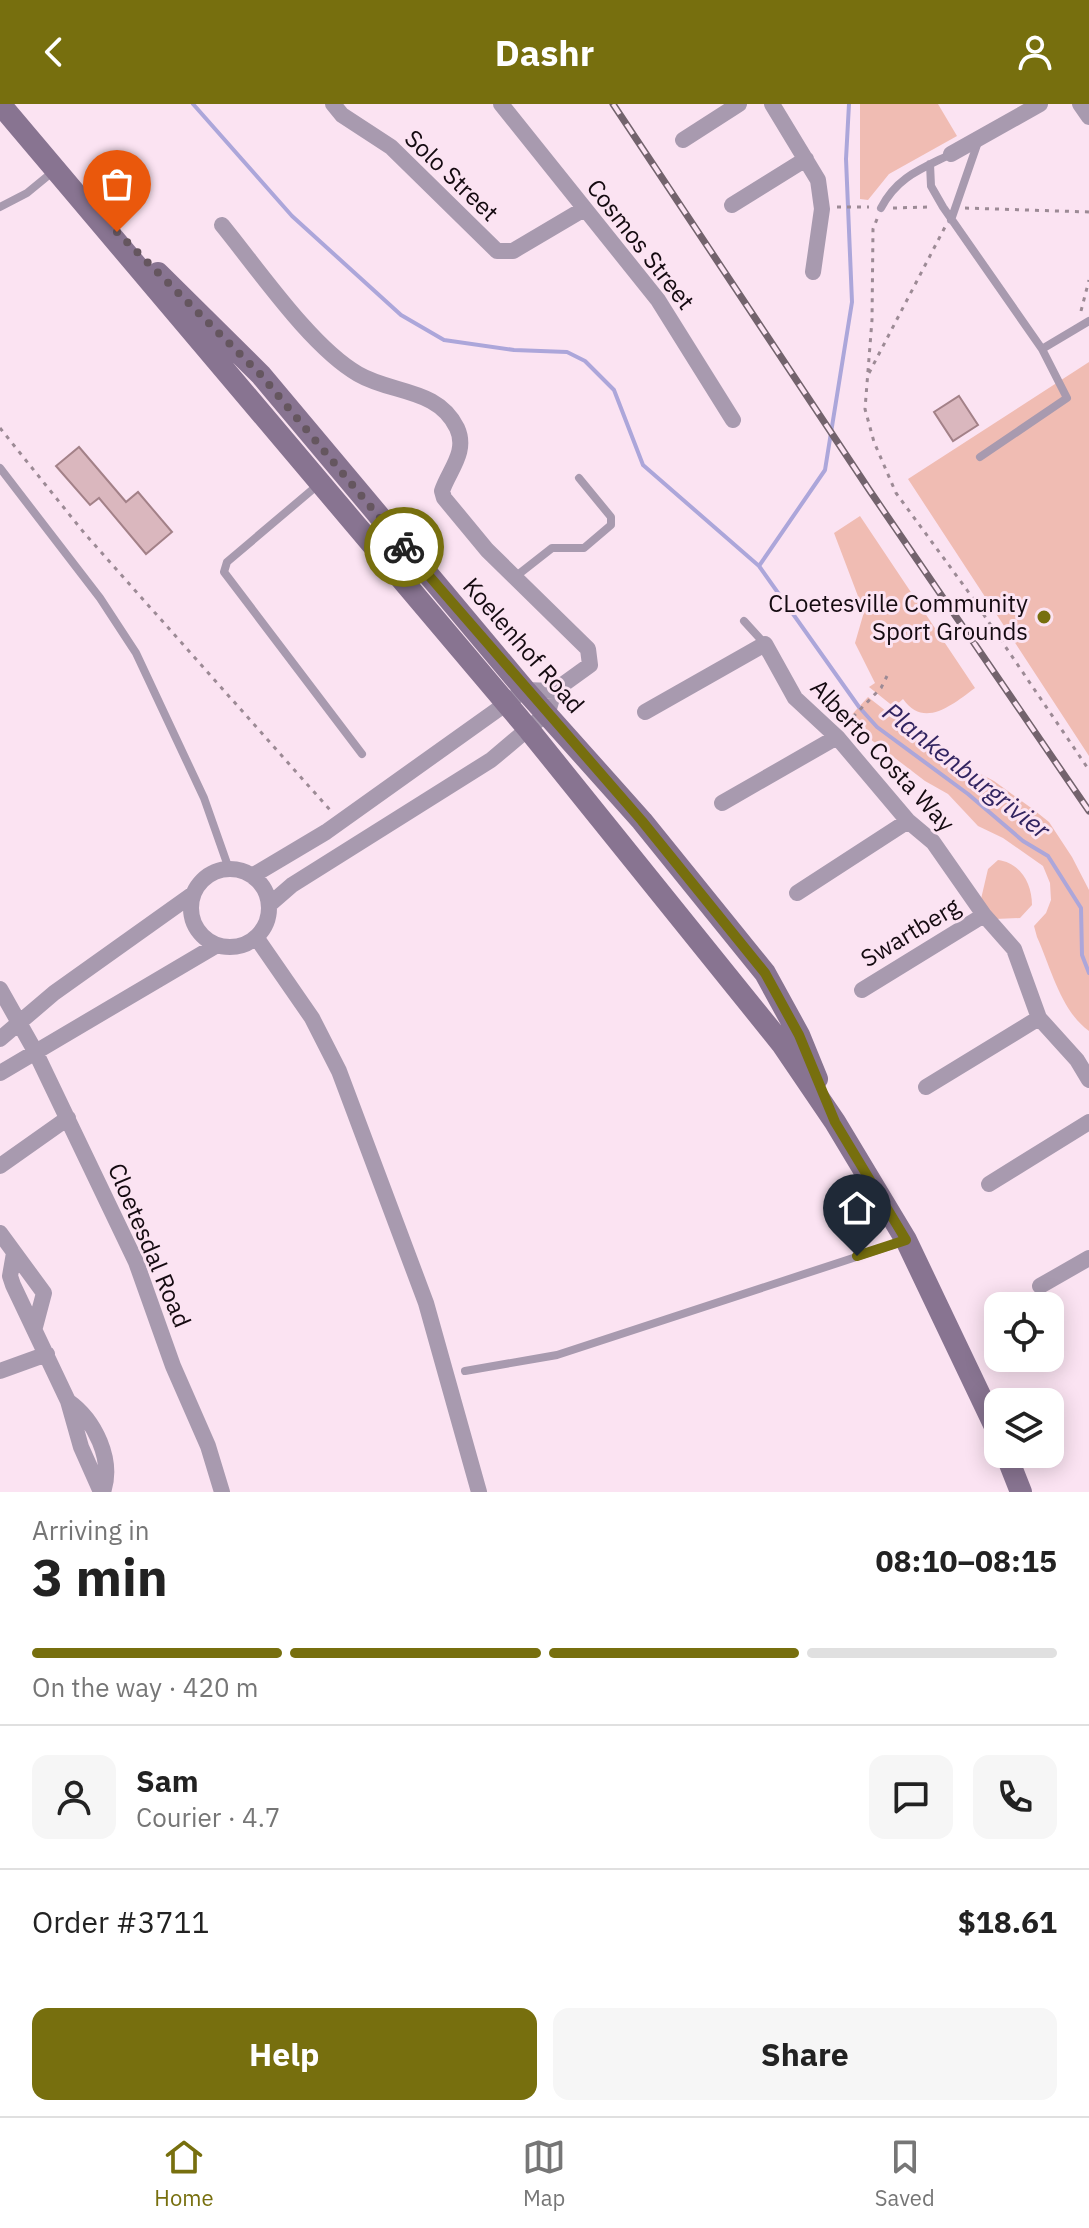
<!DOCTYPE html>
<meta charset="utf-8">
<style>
:root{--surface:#fff;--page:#f6f6f6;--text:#222;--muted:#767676;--line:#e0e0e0;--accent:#776f0e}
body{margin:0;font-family:"IBM Plex Sans",sans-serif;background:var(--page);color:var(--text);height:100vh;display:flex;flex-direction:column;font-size:30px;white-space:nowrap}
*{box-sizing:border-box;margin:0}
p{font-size:26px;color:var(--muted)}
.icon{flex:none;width:44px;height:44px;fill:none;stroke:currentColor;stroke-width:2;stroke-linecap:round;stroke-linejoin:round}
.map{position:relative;height:1388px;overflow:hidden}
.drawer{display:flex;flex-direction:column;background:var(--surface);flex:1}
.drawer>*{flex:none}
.controls{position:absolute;left:984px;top:1188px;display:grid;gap:16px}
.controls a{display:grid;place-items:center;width:80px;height:80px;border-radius:16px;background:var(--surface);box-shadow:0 4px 20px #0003;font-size:40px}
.pin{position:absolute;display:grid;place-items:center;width:68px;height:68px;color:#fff;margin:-82px -34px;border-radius:50% 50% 50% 0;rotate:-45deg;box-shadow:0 0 8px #0007}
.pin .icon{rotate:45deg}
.courier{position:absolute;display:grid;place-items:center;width:80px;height:80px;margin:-40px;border:6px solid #776f0e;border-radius:50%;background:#fff;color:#222;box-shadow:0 2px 10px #0007}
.headline em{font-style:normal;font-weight:700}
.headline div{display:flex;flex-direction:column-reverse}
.headline{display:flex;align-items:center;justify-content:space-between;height:136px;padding:0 32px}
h1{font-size:52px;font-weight:700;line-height:60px}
.bar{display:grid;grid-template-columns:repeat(4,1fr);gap:12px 8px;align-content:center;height:96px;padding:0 32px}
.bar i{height:10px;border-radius:6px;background:var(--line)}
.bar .current{background:var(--accent)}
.bar p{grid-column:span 4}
.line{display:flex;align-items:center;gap:20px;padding:0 32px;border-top:2px solid var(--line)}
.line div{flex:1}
.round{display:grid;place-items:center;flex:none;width:84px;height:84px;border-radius:16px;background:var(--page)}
.action{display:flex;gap:16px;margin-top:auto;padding:16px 32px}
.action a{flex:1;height:92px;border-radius:16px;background:var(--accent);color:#fff;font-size:32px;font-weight:700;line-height:92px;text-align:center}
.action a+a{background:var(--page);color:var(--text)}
header{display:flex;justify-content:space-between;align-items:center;height:104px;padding:0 32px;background:var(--accent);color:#fff;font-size:36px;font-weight:700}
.dock{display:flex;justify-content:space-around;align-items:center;height:112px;border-top:2px solid var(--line);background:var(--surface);font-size:22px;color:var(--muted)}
.dock a{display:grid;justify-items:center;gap:4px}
.dock .current{color:var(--accent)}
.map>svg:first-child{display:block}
.green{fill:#f0bcb3}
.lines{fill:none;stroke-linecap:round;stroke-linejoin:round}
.stream{stroke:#aca6da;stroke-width:4}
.building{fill:#dab7be;stroke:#a38188;stroke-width:2}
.path{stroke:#9c8a95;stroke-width:3;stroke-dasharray:4 6;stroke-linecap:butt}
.lane{stroke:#a89aaf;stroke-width:8}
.street{stroke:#a89aaf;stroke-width:16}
.secondary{stroke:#887491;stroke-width:22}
.rail-casing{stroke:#73636d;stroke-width:7}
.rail{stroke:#fbe3f2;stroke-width:4;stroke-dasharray:12;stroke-linecap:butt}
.done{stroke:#65565f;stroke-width:8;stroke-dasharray:0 14.4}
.route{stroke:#776f0e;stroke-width:10}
.poi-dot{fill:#776f0e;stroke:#fbe3f2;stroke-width:3}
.labels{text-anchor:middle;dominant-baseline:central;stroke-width:6;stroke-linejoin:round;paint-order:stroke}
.street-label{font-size:24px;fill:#140a10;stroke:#fbe3f2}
.poi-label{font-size:24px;fill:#140a10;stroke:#fbe3f2;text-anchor:end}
.water-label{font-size:26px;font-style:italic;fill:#322461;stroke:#fbe3f2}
</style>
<header><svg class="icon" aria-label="back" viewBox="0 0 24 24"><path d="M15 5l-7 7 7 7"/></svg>Dashr<svg class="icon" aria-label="person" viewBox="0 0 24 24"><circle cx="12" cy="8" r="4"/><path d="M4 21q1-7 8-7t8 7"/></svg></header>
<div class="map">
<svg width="1089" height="1388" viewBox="0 0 1089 1388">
<rect width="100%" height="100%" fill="#fbe3f2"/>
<path class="green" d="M860 0H938L957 32 889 70 868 96 860 95Z
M1089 258V652L908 375Z
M860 412 975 584C952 601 924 625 903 595L894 603 869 583 875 579 855 539 864 508 834 429Z
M868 593 937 647 994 677 1034 706 1049 718 1072 753 1089 786V927C1061 907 1051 864 1037 833L1034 822 1046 809 1051 796 1050 779 1043 762 1003 734 978 722 948 690 925 677 853 622 847 616Z
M998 756C1021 759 1032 780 1032 801L1020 814 995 815 981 795 988 765Z"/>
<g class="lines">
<path class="stream" d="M193 0 292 112 401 211 444 236 514 246 567 248 585 257 614 286 643 361 759 462 859 603 877 623 968 690 1023 737 1048 752 1081 804 1082 851 1089 869
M759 462 825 366 852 198 846 55 849 0"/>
</g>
<path class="building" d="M959 292 978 321 953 337 934 308Z
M79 343 126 398 138 388 172 428 146 450 99 394 90 401 56 362Z"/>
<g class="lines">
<path class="path" d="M837 103H869
M893 104 929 103
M965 104 1089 108
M877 115 873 125 872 216 865 305 874 338 896 389 967 486 1089 666
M1081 207 1089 176
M869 269 945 123
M0 324 85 430 330 706
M846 620 881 584 887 572"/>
<path class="lane" d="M930 60 931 82 943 103 1042 245 1067 294 980 353
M0 103 27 89 55 66
M881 104C897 73 921 65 951 50
M951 116 978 38
M1042 245 1089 217
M0 364 100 494 136 549 204 694 229 765
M319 380 227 458 224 468 362 650
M515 473 552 444H584L611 421V413L579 374
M744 517 765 540
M465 1267 557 1251 905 1137"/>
<path class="street" d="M333 0 342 11 391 43 497 147H513L584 105
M501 0 658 196 733 316
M772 0 818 76 822 105 813 168
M1080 0 1089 13
M683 36 739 0
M951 50 1040 0
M732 101 806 55
M222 121C258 165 311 243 358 270 392 290 438 284 457 324 468 348 449 366 442 387L444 394 487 446 588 545 590 561 554 587 548 608 491 656 292 781 269 801
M645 608 765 540 795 594 837 633 908 717 933 738 984 811 1014 845 1039 914 1077 956 1089 976
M722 699 837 633
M191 804a39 39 0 1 1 78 0a39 39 0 1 1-78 0Z
M252 772 326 728 525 586 554 587
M797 789 908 717
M256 833 312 914 339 967 426 1199 479 1388
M0 885 35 947 136 1158 173 1262 208 1342 222 1388
M862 886 984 811
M0 935 54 889 193 790
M0 969 217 841
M926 983 1039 914
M0 1062 68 1014
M989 1080 1089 1018
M0 1129 44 1189 35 1223
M14 1149 10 1172 13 1181 68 1297 81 1343 101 1388
M1040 1182 1089 1154
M0 1267 47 1250
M68 1297C95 1316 114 1356 103 1388"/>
<path class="secondary" d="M0 0 529 626 782 940 835 1018 906 1136 998 1329
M158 169 261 271 525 586 642 717 765 869 799 931 817 975
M1006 1350 1021 1388"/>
<defs>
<path id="rail" d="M613 0 870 387 1089 707"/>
</defs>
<use href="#rail" class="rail-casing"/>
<use href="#rail" class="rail"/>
</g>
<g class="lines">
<path class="done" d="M117 128 261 271 404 443"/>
<path class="route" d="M404 443 642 717 765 869 799 931 835 1018 906 1136 857 1152"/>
</g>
<circle class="poi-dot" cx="1044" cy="513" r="8"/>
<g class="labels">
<g class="street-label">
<text transform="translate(452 71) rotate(44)">Solo Street</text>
<text transform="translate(641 140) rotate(52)">Cosmos Street</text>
<text transform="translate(524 541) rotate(49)">Koelenhof Road</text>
<text transform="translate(883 651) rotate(47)">Alberto Costa Way</text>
<text transform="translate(910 828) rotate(-31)">Swartberg</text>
<text transform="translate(150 1141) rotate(67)">Cloetesdal Road</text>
</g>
<g class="poi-label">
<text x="1028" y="499">CLoetesville Community<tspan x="1028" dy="28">Sport Grounds</tspan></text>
</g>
<g class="water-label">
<text transform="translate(967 666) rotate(38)">Plankenburgrivier</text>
</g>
</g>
</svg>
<div class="controls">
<a><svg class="icon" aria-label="locate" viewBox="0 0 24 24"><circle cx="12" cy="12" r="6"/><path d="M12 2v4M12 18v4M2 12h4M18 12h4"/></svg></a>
<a><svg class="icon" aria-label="layers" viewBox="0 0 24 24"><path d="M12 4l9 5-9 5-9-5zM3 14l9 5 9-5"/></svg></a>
</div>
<div class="pin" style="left:117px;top:128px;background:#ea580c"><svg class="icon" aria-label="bag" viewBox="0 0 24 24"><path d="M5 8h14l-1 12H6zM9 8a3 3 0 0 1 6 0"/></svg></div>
<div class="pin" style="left:857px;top:1152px;background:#1f2937"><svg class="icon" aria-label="home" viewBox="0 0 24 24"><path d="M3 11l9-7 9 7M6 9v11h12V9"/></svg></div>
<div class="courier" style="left:404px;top:443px"><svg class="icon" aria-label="bike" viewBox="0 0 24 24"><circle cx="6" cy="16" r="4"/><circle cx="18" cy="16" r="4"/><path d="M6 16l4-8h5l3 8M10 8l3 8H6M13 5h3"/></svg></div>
</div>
<section class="drawer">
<div class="headline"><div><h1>3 min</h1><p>Arriving in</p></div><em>08:10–08:15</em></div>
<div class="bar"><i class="current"></i><i class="current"></i><i class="current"></i><i></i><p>On the way · 420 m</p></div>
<div class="line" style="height:144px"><a class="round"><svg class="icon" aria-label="person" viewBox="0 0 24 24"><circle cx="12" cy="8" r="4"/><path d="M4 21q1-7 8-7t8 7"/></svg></a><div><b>Sam</b><p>Courier · 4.7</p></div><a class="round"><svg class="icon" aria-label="chat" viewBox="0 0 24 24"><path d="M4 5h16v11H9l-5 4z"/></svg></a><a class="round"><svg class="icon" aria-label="phone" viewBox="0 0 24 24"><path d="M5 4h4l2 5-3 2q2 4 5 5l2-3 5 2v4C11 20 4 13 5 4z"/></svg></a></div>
<div class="line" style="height:104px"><div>Order #3711</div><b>$18.61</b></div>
<div class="action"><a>Help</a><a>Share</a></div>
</section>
<nav class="dock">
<a class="current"><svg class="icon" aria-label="home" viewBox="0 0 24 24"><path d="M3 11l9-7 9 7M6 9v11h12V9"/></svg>Home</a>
<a><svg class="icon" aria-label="map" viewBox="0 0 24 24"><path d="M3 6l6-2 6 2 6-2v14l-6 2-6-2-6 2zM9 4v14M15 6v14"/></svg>Map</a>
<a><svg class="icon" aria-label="saved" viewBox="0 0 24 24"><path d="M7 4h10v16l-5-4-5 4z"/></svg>Saved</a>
</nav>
